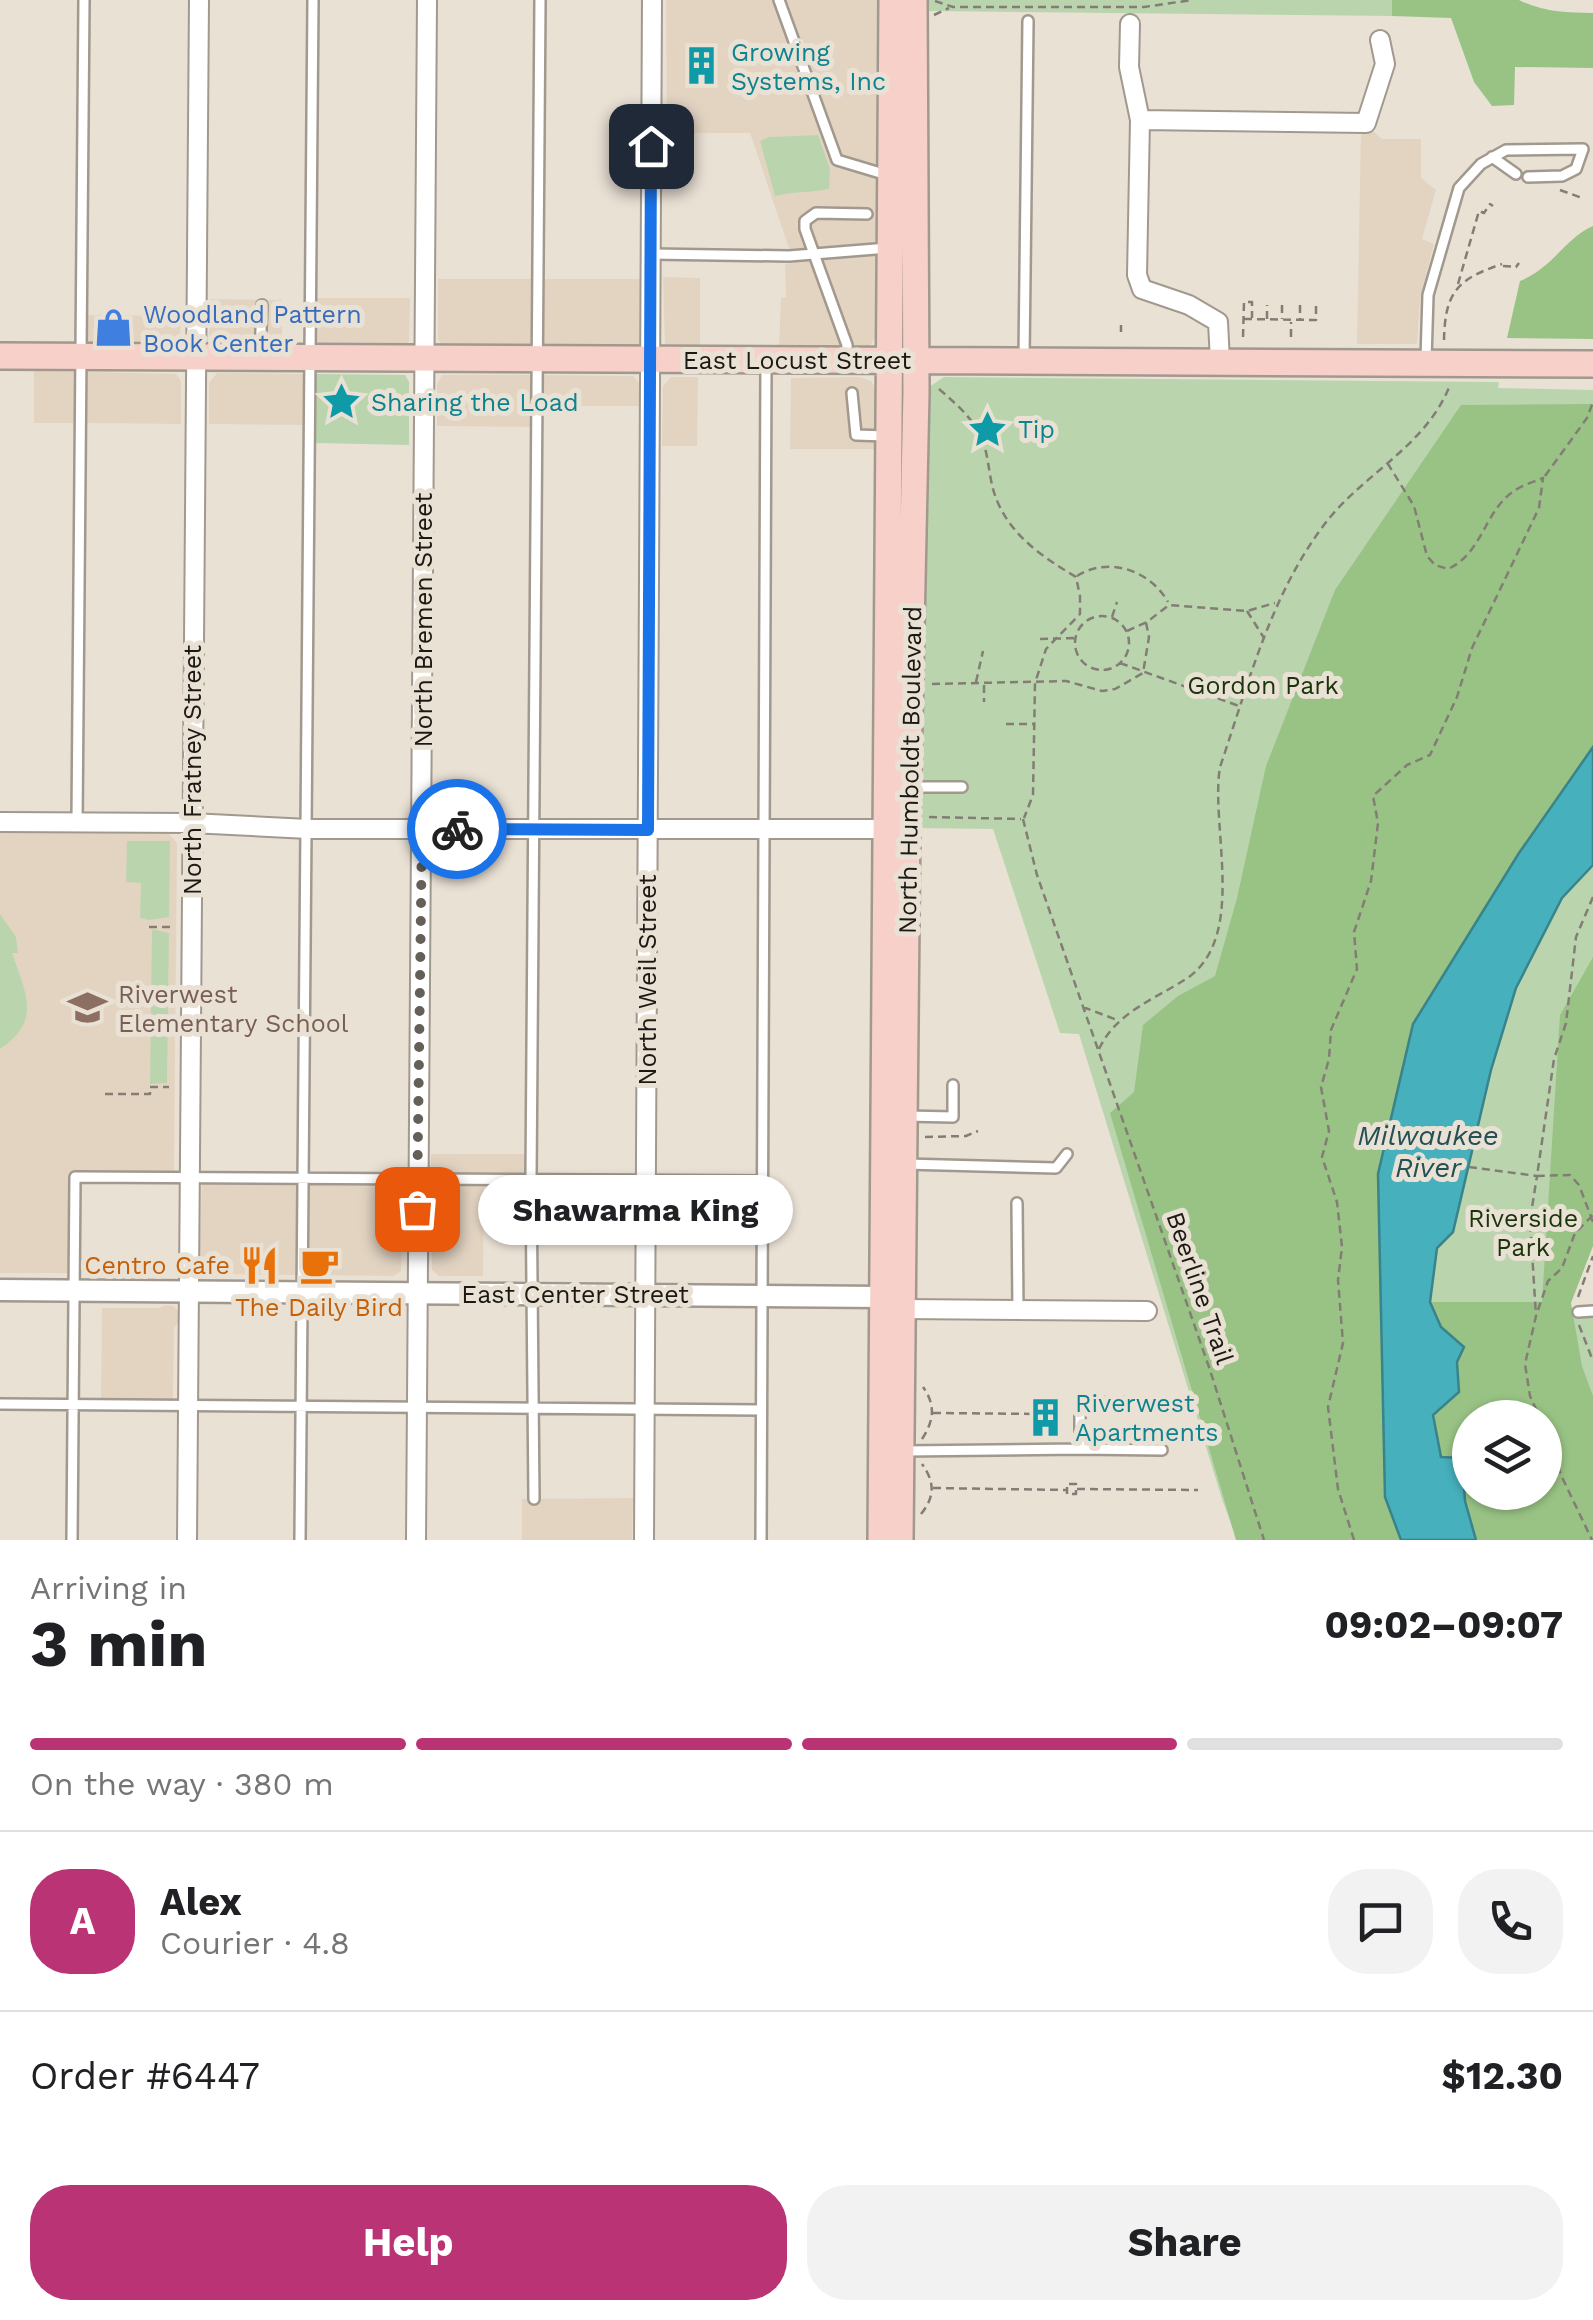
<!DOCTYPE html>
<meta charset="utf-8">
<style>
:root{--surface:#fff;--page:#f2f2f2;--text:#202124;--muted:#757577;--line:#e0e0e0;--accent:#ba3374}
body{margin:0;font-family:"Work Sans",sans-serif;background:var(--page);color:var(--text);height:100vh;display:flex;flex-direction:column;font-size:38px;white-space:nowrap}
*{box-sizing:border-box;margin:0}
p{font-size:32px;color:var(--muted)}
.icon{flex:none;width:55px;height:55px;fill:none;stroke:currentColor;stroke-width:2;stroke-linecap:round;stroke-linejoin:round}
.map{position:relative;height:1540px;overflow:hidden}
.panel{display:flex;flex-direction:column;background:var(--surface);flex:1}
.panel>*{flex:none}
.fabs{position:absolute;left:1452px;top:1400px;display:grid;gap:20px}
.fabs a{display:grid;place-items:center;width:110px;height:110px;border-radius:50%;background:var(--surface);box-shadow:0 2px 8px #0004;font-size:50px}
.pin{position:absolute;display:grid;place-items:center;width:85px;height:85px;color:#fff;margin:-42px;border-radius:20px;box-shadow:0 5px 15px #0006}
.courier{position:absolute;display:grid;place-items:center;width:100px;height:100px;margin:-50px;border:8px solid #1a73e8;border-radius:50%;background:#fff;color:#222;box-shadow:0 2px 12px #0007}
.bubble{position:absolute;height:70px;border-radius:35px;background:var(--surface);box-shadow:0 2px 8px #0004;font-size:32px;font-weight:700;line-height:70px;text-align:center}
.overview em{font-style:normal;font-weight:700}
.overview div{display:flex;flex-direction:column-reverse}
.overview{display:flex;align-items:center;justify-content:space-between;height:170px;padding:0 30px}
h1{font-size:65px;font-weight:700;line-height:75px}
.bar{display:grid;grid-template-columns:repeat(4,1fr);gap:15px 10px;align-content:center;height:120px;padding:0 30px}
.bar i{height:12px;border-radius:8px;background:var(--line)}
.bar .active{background:var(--accent)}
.bar p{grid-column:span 4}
.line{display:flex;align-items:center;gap:25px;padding:0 30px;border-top:2px solid var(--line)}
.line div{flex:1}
.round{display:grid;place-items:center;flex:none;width:105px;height:105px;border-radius:40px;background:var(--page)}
.button{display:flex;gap:20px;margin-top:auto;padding:20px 30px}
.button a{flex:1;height:115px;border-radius:40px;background:var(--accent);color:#fff;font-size:40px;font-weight:700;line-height:115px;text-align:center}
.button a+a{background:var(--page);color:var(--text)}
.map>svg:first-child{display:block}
.built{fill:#e3d4c2}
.green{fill:#bad5ae;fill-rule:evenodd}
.forest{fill:#99c385;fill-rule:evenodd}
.water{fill:#46b0bc;stroke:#39838a;stroke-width:2.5}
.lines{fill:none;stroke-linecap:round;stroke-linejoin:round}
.service-casing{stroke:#a2998e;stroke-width:14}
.minor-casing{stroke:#a2998e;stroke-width:22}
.tertiary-casing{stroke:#a2998e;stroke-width:25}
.secondary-casing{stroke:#a2998e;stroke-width:30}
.path{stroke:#837d75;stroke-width:2.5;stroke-dasharray:8 5;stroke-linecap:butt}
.service{stroke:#fff;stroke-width:9}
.minor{stroke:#fff;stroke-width:18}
.tertiary{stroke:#fff;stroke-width:20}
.secondary{stroke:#f7d0c9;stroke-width:25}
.done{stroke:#645f58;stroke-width:10;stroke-dasharray:0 18}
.route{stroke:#1a73e8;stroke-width:12}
.labels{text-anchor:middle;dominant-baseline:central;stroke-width:10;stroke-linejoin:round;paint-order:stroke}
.culture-label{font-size:25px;fill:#0d838f;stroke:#eae1d5;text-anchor:start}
.shop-label{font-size:25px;fill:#366cbe;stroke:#eae1d5;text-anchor:start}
.street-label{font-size:25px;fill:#1c1915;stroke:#eae1d5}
.park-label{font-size:25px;fill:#193509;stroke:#eae1d5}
.education-label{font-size:25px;fill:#785e54;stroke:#eae1d5;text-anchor:start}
.food-label{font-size:25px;fill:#c56008;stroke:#eae1d5;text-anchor:end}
.water-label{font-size:28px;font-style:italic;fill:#235156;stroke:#eae1d5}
</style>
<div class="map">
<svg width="1593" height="1540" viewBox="0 0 1593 1540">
<rect width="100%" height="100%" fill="#eae1d5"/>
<path class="built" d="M666 0H883L877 334 868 349H779L781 298 786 297 785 264 794 263 750 133H667Z
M1361 131H1373L1382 139H1421V178L1436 190 1422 239 1434 244 1420 298 1417 344H1357Z
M663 277 700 278V351L665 347Z
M438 279H533V349L443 347 438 339Z
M543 279H642L640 345 637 348 543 349Z
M315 298H410L409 342 402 348 314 347Z
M210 299 282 300V347L214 345 209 338Z
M86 315 181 316 180 341 177 345 86 346Z
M34 371 75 372V423H34Z
M85 372 176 374 181 381V424L85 423Z
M217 373 304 374V425L209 424V383Z
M442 375H533L532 427 437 426V384Z
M543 375 633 376 642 386 641 406H543Z
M671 377H698L697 446H662L663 386Z
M859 377 871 381 877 391 880 449H790L791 378Z
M0 832 169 834 177 843 174 1172H69L68 1273H0Z
M431 1154H526V1175L431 1174Z
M202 1182 299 1183 298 1275 223 1274 217 1278 199 1274Z
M307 1183H403L401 1271 394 1276 307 1275Z
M431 1184 484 1185 483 1276H439L432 1270Z
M165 1305 174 1306 178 1311V1323L174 1328 173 1400H101L102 1308H160Z
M633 1498 632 1540H522V1499Z"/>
<path class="green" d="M929 0H1392V16L929 11Z
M818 135 830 169 829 189C810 193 795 191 775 196L760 141 769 137Z
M315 374 405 375 409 382V445L314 443Z
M944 377 1499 382 1498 388 1593 390V747L1526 843 1413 1024 1385 1497 1401 1540H1237L1222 1499 1079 1034 1060 1033 993 829 914 828 924 394 929 387Z
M127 841H170L169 917 149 920 140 918 141 883 126 882Z
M1593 865V1246L1543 1319 1593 1317V1540H1476L1433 1414 1430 1302 1437 1248 1453 1232 1491 1070 1516 988 1562 898ZM1470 1418H1545V1492H1470Z
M0 914 16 937 18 953H12C26 994 42 1021 0 1049Z
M152 929 169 933 167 1083 150 1084Z"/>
<path class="forest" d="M1392 0H1519C1543 12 1567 13 1593 13V68L1515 67 1514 105 1492 106 1474 82 1451 18 1392 16Z
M1593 226V339L1507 338 1520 281C1554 267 1564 239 1593 226Z
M1593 404V747L1519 853 1385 1497 1401 1540H1236L1110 1113 1134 1092 1143 1025 1178 996 1215 976 1237 898 1266 766 1335 590 1461 405Z
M1593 957V1246L1571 1303 1582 1366 1593 1396V1540H1476L1465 1501 1462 1458H1441L1433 1414 1459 1392 1457 1364 1464 1347 1441 1327 1430 1302H1542L1560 1015ZM1470 1418H1545V1492H1470Z"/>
<path class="water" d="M1593 747V865L1562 898 1516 988 1491 1070 1453 1232 1437 1248 1430 1302 1441 1327 1464 1347 1457 1362 1459 1392 1433 1415 1441 1457 1462 1458 1465 1501 1476 1540H1401L1385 1497 1378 1174 1413 1024 1519 853Z"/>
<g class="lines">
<defs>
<path id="service" d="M779 0 837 160 887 175
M1492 157 1516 174
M651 254 789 256 888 248
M260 355 262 305
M847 356V345L805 229V221L816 213 867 214
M1024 358 1028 21
M1426 359 1428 295 1459 188 1481 164 1506 150 1583 149 1576 169 1562 176 1528 177
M852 393 856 435 886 436
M911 787H962
M77 822 84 0
M905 1116 953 1117V1085
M905 1164 1056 1168 1067 1154
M1017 1203 1018 1310
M1578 1312 1593 1311
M0 1404 761 1410
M1080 1449 1162 1450
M904 1451 1080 1449V1402H1151
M534 1499 531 1179 540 0
M72 1540 75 1177 762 1181
M300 1540 313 0
M761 1540 766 363"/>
<path id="minor" d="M1130 24 1129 67 1140 120 1137 275 1142 289 1189 305 1218 322 1220 361
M1140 120 1366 123 1385 64 1380 40
M0 822 191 823 308 829H894
M902 1309 1147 1311
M187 1540 199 0
M416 1540 427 0
M644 1540 652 0"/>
<path id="tertiary" d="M0 1290 881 1297 896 1305"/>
<path id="secondary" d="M0 356 1593 364
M881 1540 892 0
M900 1540 907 816 916 392 914 0"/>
</defs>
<use href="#service" class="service-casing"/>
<use href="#minor" class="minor-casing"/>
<use href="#tertiary" class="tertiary-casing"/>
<use href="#secondary" class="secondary-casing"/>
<path class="path" d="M935 1 953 7H1144L1192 0
M934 15 949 8
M1560 190 1582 198
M1503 266 1516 267 1519 263
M1458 284 1479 211 1484 213 1490 204 1493 206
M1282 305V319
M1300 305V319
M1244 319 1316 320V305
M1267 319V305
M1121 332V325
M1243 337 1244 302H1252V318
M1291 337V322
M1444 340C1445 291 1458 279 1502 264
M939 389C962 409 981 425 987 457 990 472 991 488 998 503 1013 537 1044 558 1076 577L1080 596V614L1046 649 1035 683 1033 795 1024 818
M1545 476 1587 418 1593 402
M1077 576C1108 556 1150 570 1168 602
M1247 611 1264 638
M1075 643a27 27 0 1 1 54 0a27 27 0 1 1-54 0Z
M1112 617 1117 602
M1127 631 1147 622 1169 605 1247 611 1275 603
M1040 639 1074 638
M1120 663 1239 706
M976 682 983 651
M932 684 1066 681 1102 691 1115 689 1143 673 1149 637 1145 618
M984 685V702
M1006 724H1033
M929 817 1021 819
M1023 819 1037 875 1209 1367 1264 1540
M1593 897 1576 937 1566 1023 1554 1059 1537 1176 1570 1175 1579 1185 1593 1222
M149 927H172
M1083 1007 1117 1020
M1099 1049C1117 1011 1156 999 1189 977 1247 934 1210 826 1220 767 1249 682 1271 593 1327 521 1366 472 1426 446 1450 385
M105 1094H150V1087H169
M925 1137 966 1136 978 1131
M1469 1167 1537 1176 1530 1220 1536 1316 1525 1364 1530 1396 1540 1418
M1578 1297 1593 1256
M1538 1310 1548 1281 1562 1268 1575 1233 1593 1215
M1579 1325 1593 1361
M933 1413 1039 1414
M1545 1429 1561 1475 1592 1540
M922 1439C934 1421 936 1405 923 1387
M933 1488 1067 1490V1494H1076V1484H1067V1490
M1077 1489 1198 1490
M921 1514C935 1497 935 1482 922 1464
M1354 1540 1338 1489 1328 1407 1343 1343 1338 1280 1342 1247 1337 1202 1322 1157 1329 1131 1321 1087 1329 1059 1331 1030 1357 969 1354 932 1371 881 1378 823 1373 796 1407 765 1430 755 1457 697 1472 648 1539 508 1543 478C1534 482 1522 485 1514 491 1484 511 1483 553 1448 569L1435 565 1427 556 1414 506 1388 464"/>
<use href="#service" class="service"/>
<use href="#minor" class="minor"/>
<use href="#tertiary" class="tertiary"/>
<use href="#secondary" class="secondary"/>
</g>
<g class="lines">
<path class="done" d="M417 1209 422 829H457"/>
<path class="route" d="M457 829 648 830 651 146"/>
</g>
<defs>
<symbol id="building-bare" viewBox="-9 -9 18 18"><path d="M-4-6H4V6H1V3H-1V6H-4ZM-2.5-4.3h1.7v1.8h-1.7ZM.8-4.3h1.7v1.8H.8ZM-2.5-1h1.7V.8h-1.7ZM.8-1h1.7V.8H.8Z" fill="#0f9aa8" stroke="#eae1d5" stroke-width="2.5" paint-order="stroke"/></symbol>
<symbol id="shop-bare" viewBox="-9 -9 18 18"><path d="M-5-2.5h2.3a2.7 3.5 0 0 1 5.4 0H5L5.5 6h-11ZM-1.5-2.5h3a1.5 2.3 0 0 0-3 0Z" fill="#3f7fe0" stroke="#eae1d5" stroke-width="2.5" paint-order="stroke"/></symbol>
<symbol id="sight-bare" viewBox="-9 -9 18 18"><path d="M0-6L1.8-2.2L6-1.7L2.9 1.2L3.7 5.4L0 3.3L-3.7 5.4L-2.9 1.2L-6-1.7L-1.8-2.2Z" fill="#0f9aa8" stroke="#eae1d5" stroke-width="2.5" paint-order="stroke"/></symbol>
<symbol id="school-bare" viewBox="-9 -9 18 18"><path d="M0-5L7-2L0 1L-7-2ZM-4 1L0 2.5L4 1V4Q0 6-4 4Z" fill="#8d6e63" stroke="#eae1d5" stroke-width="2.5" paint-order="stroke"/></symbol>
<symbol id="restaurant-bare" viewBox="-9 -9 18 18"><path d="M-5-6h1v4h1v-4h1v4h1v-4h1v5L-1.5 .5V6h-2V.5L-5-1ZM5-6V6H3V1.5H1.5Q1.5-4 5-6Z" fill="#e8710a" stroke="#eae1d5" stroke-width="2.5" paint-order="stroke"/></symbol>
<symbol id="cafe-bare" viewBox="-9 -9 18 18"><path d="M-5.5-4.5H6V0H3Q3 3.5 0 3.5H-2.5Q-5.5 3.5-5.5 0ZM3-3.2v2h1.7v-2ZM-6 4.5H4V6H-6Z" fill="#e8710a" stroke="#eae1d5" stroke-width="2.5" paint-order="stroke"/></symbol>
</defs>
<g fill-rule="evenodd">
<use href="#building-bare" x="674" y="38" width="55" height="55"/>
<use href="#shop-bare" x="86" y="300" width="55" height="55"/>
<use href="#sight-bare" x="314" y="374" width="55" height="55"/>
<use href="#sight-bare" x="960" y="402" width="55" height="55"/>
<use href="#school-bare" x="60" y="980" width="55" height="55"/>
<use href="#restaurant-bare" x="232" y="1238" width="55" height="55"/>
<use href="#cafe-bare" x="292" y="1238" width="55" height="55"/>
<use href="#building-bare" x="1018" y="1390" width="55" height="55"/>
</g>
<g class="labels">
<g class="culture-label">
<text x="731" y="52">Growing<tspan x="731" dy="29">Systems, Inc</tspan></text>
<text x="371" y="402">Sharing the Load</text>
<text x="1018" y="429">Tip</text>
<text x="1075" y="1403">Riverwest<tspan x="1075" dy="29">Apartments</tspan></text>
</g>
<g class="shop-label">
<text x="143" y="314">Woodland Pattern<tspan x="143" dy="29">Book Center</tspan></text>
</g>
<g class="street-label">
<text x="797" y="360">East Locust Street</text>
<text transform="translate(423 620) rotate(-90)">North Bremen Street</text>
<text transform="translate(192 770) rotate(-90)">North Fratney Street</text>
<text transform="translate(910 770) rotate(-89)">North Humboldt Boulevard</text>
<text transform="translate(647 980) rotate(-90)">North Weil Street</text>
<text transform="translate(1200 1288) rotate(71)">Beerline Trail</text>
<text x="575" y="1294">East Center Street</text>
</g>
<g class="park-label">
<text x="1263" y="685">Gordon Park</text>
<text x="1523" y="1218">Riverside<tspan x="1523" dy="29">Park</tspan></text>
</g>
<g class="education-label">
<text x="118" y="994">Riverwest<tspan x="118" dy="29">Elementary School</tspan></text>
</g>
<g class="food-label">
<text x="230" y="1265">Centro Cafe</text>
<text x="319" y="1307" text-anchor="middle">The Daily Bird</text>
</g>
<g class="water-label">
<text x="1428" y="1135">Milwaukee<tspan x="1428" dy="32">River</tspan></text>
</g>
</g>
</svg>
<div class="fabs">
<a><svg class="icon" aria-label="layers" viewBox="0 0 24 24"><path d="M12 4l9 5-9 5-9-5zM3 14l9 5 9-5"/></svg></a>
</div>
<div class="pin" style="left:417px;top:1209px;background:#ea580c"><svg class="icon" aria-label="bag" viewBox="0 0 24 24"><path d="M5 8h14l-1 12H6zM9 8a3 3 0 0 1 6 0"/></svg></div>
<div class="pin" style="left:651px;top:146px;background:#1f2937"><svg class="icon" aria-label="home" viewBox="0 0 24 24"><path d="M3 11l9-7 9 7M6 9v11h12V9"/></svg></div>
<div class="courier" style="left:457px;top:829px"><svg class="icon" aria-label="bike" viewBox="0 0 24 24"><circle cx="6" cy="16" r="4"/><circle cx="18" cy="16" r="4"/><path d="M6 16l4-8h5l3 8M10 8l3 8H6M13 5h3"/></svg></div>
<div class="bubble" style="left:478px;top:1175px;width:315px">Shawarma King</div>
</div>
<section class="panel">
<div class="overview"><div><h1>3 min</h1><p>Arriving in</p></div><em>09:02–09:07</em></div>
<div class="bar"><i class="active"></i><i class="active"></i><i class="active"></i><i></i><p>On the way · 380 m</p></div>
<div class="line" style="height:180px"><b class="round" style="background:var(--accent);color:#fff">A</b><div><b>Alex</b><p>Courier · 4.8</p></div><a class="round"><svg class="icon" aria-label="chat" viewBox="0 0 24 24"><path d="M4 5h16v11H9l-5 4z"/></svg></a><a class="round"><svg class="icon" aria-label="phone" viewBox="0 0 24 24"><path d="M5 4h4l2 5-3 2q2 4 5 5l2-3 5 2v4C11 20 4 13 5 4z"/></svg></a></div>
<div class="line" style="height:130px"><div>Order #6447</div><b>$12.30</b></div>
<div class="button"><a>Help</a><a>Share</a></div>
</section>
